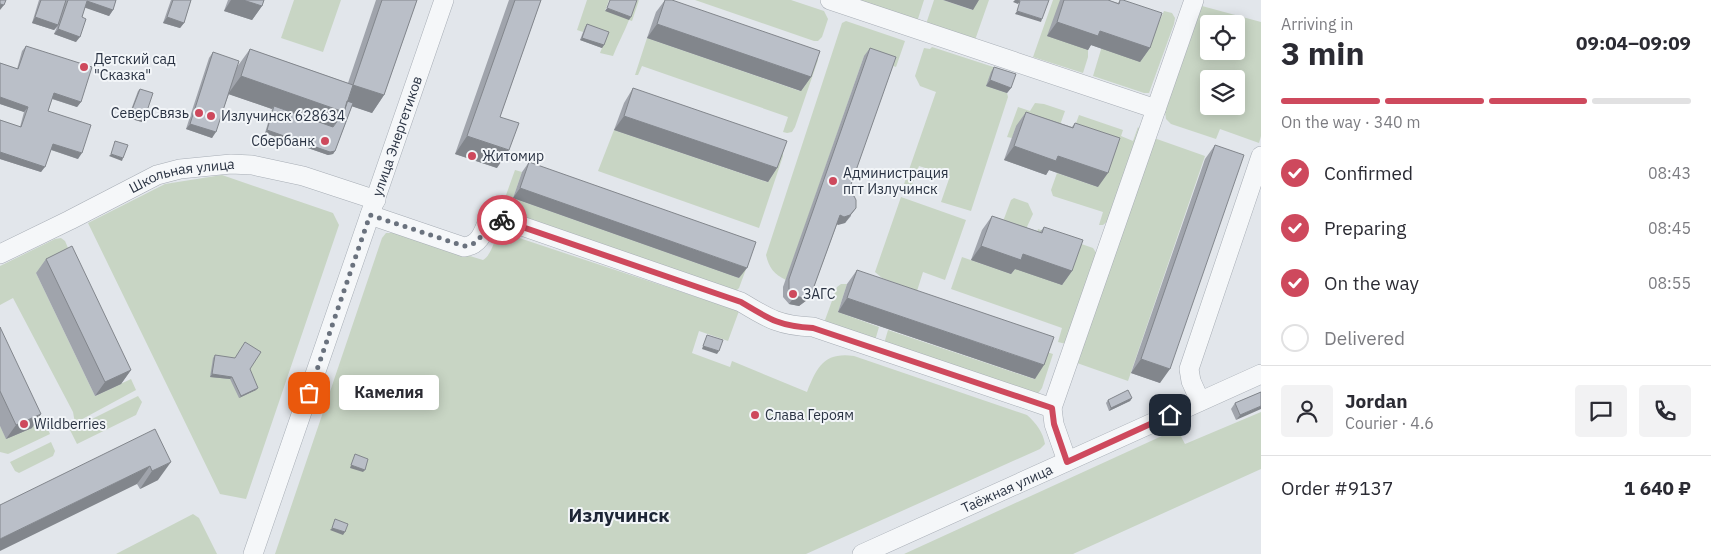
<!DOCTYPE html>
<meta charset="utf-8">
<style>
:root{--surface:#fff;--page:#f2f2f3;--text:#2b2b33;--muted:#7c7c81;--line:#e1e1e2;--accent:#ce495d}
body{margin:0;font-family:"IBM Plex Sans",sans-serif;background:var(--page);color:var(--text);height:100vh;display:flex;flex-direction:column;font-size:19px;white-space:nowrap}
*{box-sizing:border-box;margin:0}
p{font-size:16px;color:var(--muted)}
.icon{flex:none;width:28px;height:28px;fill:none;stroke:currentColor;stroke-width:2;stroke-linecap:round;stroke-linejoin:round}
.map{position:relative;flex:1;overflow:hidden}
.drawer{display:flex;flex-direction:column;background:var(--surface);width:450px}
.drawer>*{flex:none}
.buttons{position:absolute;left:1200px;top:15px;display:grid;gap:10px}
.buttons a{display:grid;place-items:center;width:45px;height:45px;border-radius:5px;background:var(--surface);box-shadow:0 2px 12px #0003;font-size:25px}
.pin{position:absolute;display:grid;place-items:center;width:42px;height:42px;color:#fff;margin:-21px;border-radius:10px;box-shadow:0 2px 8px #0006}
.courier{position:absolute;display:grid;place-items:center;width:50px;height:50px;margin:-25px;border:4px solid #ce495d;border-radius:50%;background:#fff;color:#222;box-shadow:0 1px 6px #0007}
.bubble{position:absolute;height:35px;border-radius:5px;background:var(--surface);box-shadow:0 2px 12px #0003;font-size:16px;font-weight:800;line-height:35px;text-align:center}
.overview em{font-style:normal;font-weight:800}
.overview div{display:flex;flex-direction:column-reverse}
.overview{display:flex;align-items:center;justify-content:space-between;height:85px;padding:0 20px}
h1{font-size:32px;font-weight:800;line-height:38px}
.bar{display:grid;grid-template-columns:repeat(4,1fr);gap:8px 5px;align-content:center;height:60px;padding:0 20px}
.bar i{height:6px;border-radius:4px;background:var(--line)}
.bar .selected{background:var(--accent)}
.bar p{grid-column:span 4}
.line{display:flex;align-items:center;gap:12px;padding:0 20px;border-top:1px solid var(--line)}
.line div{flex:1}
.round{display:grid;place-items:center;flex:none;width:52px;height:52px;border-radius:5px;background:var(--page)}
ol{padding:0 20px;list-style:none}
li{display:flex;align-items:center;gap:15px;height:55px}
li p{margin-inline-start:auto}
li .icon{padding:5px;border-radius:50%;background:var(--accent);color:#fff;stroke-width:4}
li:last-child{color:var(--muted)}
li i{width:28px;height:28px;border:2px solid var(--line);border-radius:50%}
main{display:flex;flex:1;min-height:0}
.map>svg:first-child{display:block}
.green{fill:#c8d5c4;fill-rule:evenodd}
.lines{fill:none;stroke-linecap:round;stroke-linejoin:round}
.minor-casing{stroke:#a7adb5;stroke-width:20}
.minor{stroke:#f5f7f9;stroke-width:19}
.wall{fill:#a0a4ac}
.shaded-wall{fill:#82868c}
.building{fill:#babfc8;stroke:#82868c}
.done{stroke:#6a727e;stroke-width:5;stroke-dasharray:0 9}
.route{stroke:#ce495d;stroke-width:6}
.poi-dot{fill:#ce495d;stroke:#f2f5f8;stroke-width:2}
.labels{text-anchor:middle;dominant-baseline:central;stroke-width:4;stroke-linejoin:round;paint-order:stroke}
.poi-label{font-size:14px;fill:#2a3343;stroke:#f2f5f8;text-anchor:start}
.street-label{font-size:14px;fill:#2a3343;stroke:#f2f5f8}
.district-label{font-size:19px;font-weight:bold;fill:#1c2434;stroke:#f2f5f8}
</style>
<main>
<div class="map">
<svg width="1261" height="554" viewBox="0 0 1261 554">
<rect width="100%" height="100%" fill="#e2e6eb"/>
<path class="green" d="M294 0H341L323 52 281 38Z
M587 0H609L605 11 639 0 632 21 629 20C624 33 618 43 613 56L600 53 607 35 585 27 583 32 577 30Z
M695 0H791L824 11 828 19 822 37 818 41H814Z
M858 0H924L917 22Z
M934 0H943L972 10 976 0H989L975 40 926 24Z
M1053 0H1102L1088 50V57L1083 73 1033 57Z
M1115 3 1160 20 1164 11 1172 13 1175 18 1174 24 1149 93H1144L1093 76Z
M1202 6 1261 22V136L1259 143 1220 129 1216 139 1171 124 1166 119 1165 112ZM1209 24H1236V51H1209ZM1209 79H1236V106H1209Z
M846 21 905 41 896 67 864 56 786 280C774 274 769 268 766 255L842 23Z
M647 38 800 91 815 55 818 60 795 127 792 132 787 133 783 132 788 117 642 66 638 75H635Z
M932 47 1015 74 1012 80 986 86 1007 93 1008 97 971 211 941 202 950 176 919 166 909 193 902 190 936 92 920 86 915 76 924 48 930 49Z
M1035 103 1044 104 1065 111 1055 139 1016 126 1012 138 1007 137 1018 107 1030 111Z
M1079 115 1123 130 1121 136 1133 141 1138 127 1140 129 1109 220 1103 225H1099L1103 212 1053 196 1051 190 1057 173 1098 187 1070 139Z
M614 130 767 182 782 149 783 156 759 228 598 171Z
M1154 138 1205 156 1128 381 1077 363Z
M515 170 522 172 513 198 739 278 749 261 739 288 735 292 501 209Z
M222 175 333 213 339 225 246 499 220 494 88 223 165 184Z
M901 197 966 220 945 280 923 272 917 291 882 278 875 272Z
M1014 198 1028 203 1033 214 1025 231 999 232 1011 200Z
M1038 229 1093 248 1097 254 1066 344 1058 342 1062 328 951 289 962 257 1011 274 1034 241Z
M386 233H394L483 260C494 253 491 239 504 233L739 311 728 341 699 331 692 353 730 367 732 361 807 392C817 367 824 352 854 356L1027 415C1036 423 1043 432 1045 444L1040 449 806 554H275L382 238Z
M61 238 65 241 75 264 36 273 95 396 131 379 136 390 75 423 73 412 13 298 0 305V266L55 239Z
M841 284H847L838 312 879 327 874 344 827 327 825 320 837 287Z
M888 330 1034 379 1044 351 1053 354 1042 388 1037 395 883 347Z
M138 396 142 402 136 415 77 444 70 430Z
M1261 412V469L1073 554H904L1175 430 1178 431 1185 444Z
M42 416 50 434 8 454 0 452V426L6 438 28 421Z
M51 442 55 451 53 456 19 473 15 471 10 462Z
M193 514 199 518 217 554H116Z"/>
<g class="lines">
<defs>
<g id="minor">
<path d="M830 0 1156 109"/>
<path d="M370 215 464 247C481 245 484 230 490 215L741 302C769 319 780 326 813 327L1052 408"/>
<path id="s1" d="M0 254 70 220 157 175 180 169 231 164 252 165 303 176 376 200"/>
<path d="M1200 401 1191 381 1189 369 1261 156"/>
<path d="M1067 461 1054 424 1052 408 1194 0"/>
<path id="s2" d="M253 554 444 0"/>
<path id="s3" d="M862 554 1261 374"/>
</g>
</defs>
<use href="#minor" class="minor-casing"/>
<use href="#minor" class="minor"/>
</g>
<path class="wall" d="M39 0H116L113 10 109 16 85 7 82 17 76 42 54 34 57 27 54 30 32 23Z
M171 0H191L184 23 180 28 163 23Z
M228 0H264L262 6 252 20 224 11Z
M376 0H417L384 95 372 113 352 106 335 151 333 154 328 155 265 133 272 109 229 94 212 138 186 129 209 58 213 52 237 67 250 49 348 83Z
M509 0H541L500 117 497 168 455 154Z
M665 0H672L811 77 801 91 647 38 656 12Z
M1060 0H1108L1118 3 1120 0 1150 48 1140 62 1091 45 1088 50 1047 36Z
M587 24 604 45 602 48 580 40 585 27Z
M26 46 81 102 77 107 52 99 48 111 78 159 51 150 41 172 0 159V120L20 127 24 112 0 104V63L17 69 22 51Z
M870 48 848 193 851 216 845 223 837 224 812 292 807 300 799 306 789 304 783 297V287L864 56Z
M994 67 1011 88 1007 93 986 86 991 72Z
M633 88 777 168 768 182 614 130 624 103Z
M140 89 144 120 142 122 128 118 138 91Z
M1026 112 1072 127 1075 123 1098 187 1049 170 1046 175 1004 160 1016 126Z
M1215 145 1160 383 1131 373 1205 159Z
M529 162 739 278 513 198 522 172Z
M992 216 1040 232 1044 227 1072 271 1062 285 1015 269 1011 274 971 260 982 230Z
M46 259 131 370 121 384 95 396 36 273Z
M857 270 1035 379 838 312 847 284Z
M0 327 32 428 6 439 0 426Z
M215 355 250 369 256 390 239 398 230 379 210 377 213 358Z
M1261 392 1236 420 1231 409 1235 403Z
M1132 398 1130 401 1109 411 1106 403 1108 400Z
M155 429 158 480 140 489 137 484Z"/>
<path class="shaded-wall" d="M231 0H243L262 6 252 20 224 11Z
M943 0H979L973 10Z
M1015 0H1018L1020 1 1018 4 1013 2Z
M87 1 113 10 109 16 83 7Z
M0 4 4 5 0 10Z
M607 8 631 17 629 20 605 11Z
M1017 11 1042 19 1041 22 1015 14Z
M35 17 58 25 54 30 32 23Z
M167 17 184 23 180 28 163 23Z
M1057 22 1100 31 1150 48 1140 62 1091 45 1088 50 1047 36Z
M657 24 811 77 801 91 647 38Z
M58 29 80 37 76 42 54 34Z
M582 38 604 45 602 48 580 40Z
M241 76 344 112 331 129 274 106 272 109 228 94Z
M990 80 1011 88 1007 93 986 86Z
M353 85 384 95 372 113 342 103Z
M54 93 81 102 77 107 50 98Z
M0 97 28 107 24 112 0 104Z
M130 115 144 120 142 122 128 118Z
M624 116 777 168 768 182 614 130Z
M190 124 216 132 212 138 186 129Z
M267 130 335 151 333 154 328 155 265 133Z
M467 136 509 150 497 168 455 154Z
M53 144 82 153 78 159 49 149Z
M1014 146 1058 156 1108 173 1098 187 1049 170 1046 175 1004 160Z
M0 152 45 167 41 172 0 159Z
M111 154 123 158 122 161 109 156Z
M520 188 747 268 739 278 513 198Z
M856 208 845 223 838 225 835 223 840 215Z
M981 246 1023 254 1072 271 1062 285 1015 269 1011 274 971 260Z
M812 292 807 300 799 306 789 304 795 296Z
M847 298 1044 365 1035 379 838 312Z
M703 346 719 351 717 354 702 349Z
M1141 359 1170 369 1160 383 1131 373Z
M131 370 121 384 95 396 105 382Z
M212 374 232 377 230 379 210 377Z
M258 388 256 390 239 398 241 396Z
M1132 398 1130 401 1109 411 1111 408Z
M1261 406V409L1236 420 1240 415Z
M41 414 32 428 6 439 16 425Z
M171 462 158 480 140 489 152 471Z
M351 465 365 470 363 472 350 468Z
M150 466 137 484 0 551V539Z
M332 528 345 532 343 535 330 530Z"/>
<path class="building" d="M0 0H6L4 5 0 4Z
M41 0H66L58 25 35 17Z
M68 0H116L113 10 87 1 82 17 86 19 80 37 58 29Z
M173 0H191L184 23 167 17Z
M243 0H264L262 6Z
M382 0H417L384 95 353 85Z
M515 0H541L500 117 519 123 509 150 467 136Z
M610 0H637L631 17 607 8Z
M665 0H672L820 51 811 77 657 24Z
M1018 0H1049L1042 19 1017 11 1020 1Z
M1064 0H1108L1119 4 1120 0H1123L1162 13 1150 48 1100 31 1098 36 1057 22Z
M587 24 609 32 604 45 582 38Z
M26 46 92 67 81 102 54 93 48 111 91 125 82 153 53 144 45 167 0 152V120L21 127 28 107 0 97V63L18 69Z
M870 48 896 57 848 193 854 196 856 200V208L850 215 844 217 840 215 812 292 804 298 795 296 789 289V279Z
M250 49 353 85 344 112 241 76Z
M213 52 239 61 216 132 190 124Z
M994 67 1016 74 1011 88 990 80Z
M633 88 787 141 777 168 624 116Z
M140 89 153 93 144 120 130 115Z
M347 101 353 103 335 151 330 152 267 130 274 106 333 127 344 112Z
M1026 112 1073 128 1075 123 1120 138 1108 173 1058 156 1056 161 1014 146Z
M115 141 128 145 123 158 111 154Z
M1215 145 1244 155 1170 369 1141 359Z
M529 162 756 242 747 268 520 188Z
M992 216 1042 233 1044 227 1083 240 1072 271 1023 254 1021 260 981 246Z
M72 246 131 370 105 382 46 259Z
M857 270 1054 337 1044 365 847 298Z
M0 327 41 414 16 425 0 391Z
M707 335 723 340 719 351 703 346Z
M245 342 261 352 250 369 258 388 241 396 232 377 212 374 215 355 235 358Z
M1128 390 1132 398 1111 408 1108 400Z
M1261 392V406L1240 415 1235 403Z
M155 429 171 462 152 471 150 466 0 539V505Z
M355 454 368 459 365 470 351 465Z
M335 519 348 524 345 532 332 528Z"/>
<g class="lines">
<path class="done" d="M309 393 370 215 464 246C481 245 484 230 490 216L502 220"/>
<path class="route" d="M502 220 741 302C769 319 779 326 813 328L1052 408 1054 424 1067 462 1170 415"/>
</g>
<g class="poi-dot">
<circle cx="84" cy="67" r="5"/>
<circle cx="199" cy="113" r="5"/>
<circle cx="211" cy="116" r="5"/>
<circle cx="325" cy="141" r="5"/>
<circle cx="472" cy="156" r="5"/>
<circle cx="833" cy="181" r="5"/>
<circle cx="793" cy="294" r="5"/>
<circle cx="755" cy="415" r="5"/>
<circle cx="24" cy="424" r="5"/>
</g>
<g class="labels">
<g class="poi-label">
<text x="94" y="59">Детский сад<tspan x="94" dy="16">"Сказка"</tspan></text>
<text x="189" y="113" text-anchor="end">СеверСвязь</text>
<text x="221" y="116">Излучинск 628634</text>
<text x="315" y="141" text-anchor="end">Сбербанк</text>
<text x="482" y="156">Житомир</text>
<text x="843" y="173">Администрация<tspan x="843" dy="16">пгт Излучинск</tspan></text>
<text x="803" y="294">ЗАГС</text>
<text x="765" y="415">Слава Героям</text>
<text x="34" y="424">Wildberries</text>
</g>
<g class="street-label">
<text stroke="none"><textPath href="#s2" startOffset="442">улица Энергетиков</textPath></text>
<text stroke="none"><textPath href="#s1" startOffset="200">Школьная улица</textPath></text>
<text stroke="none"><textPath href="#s3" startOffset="159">Таёжная улица</textPath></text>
</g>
<g class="district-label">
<text x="619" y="515">Излучинск</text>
</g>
</g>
</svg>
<div class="buttons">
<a><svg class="icon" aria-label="locate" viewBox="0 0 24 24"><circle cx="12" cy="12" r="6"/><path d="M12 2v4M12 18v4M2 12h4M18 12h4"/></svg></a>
<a><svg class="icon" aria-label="layers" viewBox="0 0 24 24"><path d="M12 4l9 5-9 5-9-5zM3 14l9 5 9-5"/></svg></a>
</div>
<div class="pin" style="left:309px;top:393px;background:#ea580c"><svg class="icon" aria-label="bag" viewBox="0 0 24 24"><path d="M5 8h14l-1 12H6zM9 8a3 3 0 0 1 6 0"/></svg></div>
<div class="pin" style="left:1170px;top:415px;background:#1f2937"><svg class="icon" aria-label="home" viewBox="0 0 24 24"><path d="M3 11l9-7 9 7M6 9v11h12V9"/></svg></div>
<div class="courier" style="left:502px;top:220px"><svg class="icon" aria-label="bike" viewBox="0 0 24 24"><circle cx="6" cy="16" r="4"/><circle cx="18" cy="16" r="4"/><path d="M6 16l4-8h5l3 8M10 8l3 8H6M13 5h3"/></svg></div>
<div class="bubble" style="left:339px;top:375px;width:100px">Камелия</div>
</div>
<section class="drawer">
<div class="overview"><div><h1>3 min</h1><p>Arriving in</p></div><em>09:04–09:09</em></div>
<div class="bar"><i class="selected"></i><i class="selected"></i><i class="selected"></i><i></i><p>On the way · 340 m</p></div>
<ol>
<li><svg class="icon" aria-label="check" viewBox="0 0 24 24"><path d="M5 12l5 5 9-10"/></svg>Confirmed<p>08:43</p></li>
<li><svg class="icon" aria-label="check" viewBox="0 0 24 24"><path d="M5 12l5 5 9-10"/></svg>Preparing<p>08:45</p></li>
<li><svg class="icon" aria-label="check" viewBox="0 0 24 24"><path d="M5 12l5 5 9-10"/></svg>On the way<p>08:55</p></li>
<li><i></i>Delivered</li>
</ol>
<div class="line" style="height:90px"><a class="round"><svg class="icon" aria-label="person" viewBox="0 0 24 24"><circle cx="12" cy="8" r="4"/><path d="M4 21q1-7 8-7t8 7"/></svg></a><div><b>Jordan</b><p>Courier · 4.6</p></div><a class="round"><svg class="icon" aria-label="chat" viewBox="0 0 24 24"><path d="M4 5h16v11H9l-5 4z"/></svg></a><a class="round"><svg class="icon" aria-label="phone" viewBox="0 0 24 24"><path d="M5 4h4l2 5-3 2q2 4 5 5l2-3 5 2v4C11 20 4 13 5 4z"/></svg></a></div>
<div class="line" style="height:65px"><div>Order #9137</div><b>1 640 ₽</b></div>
</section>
</main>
